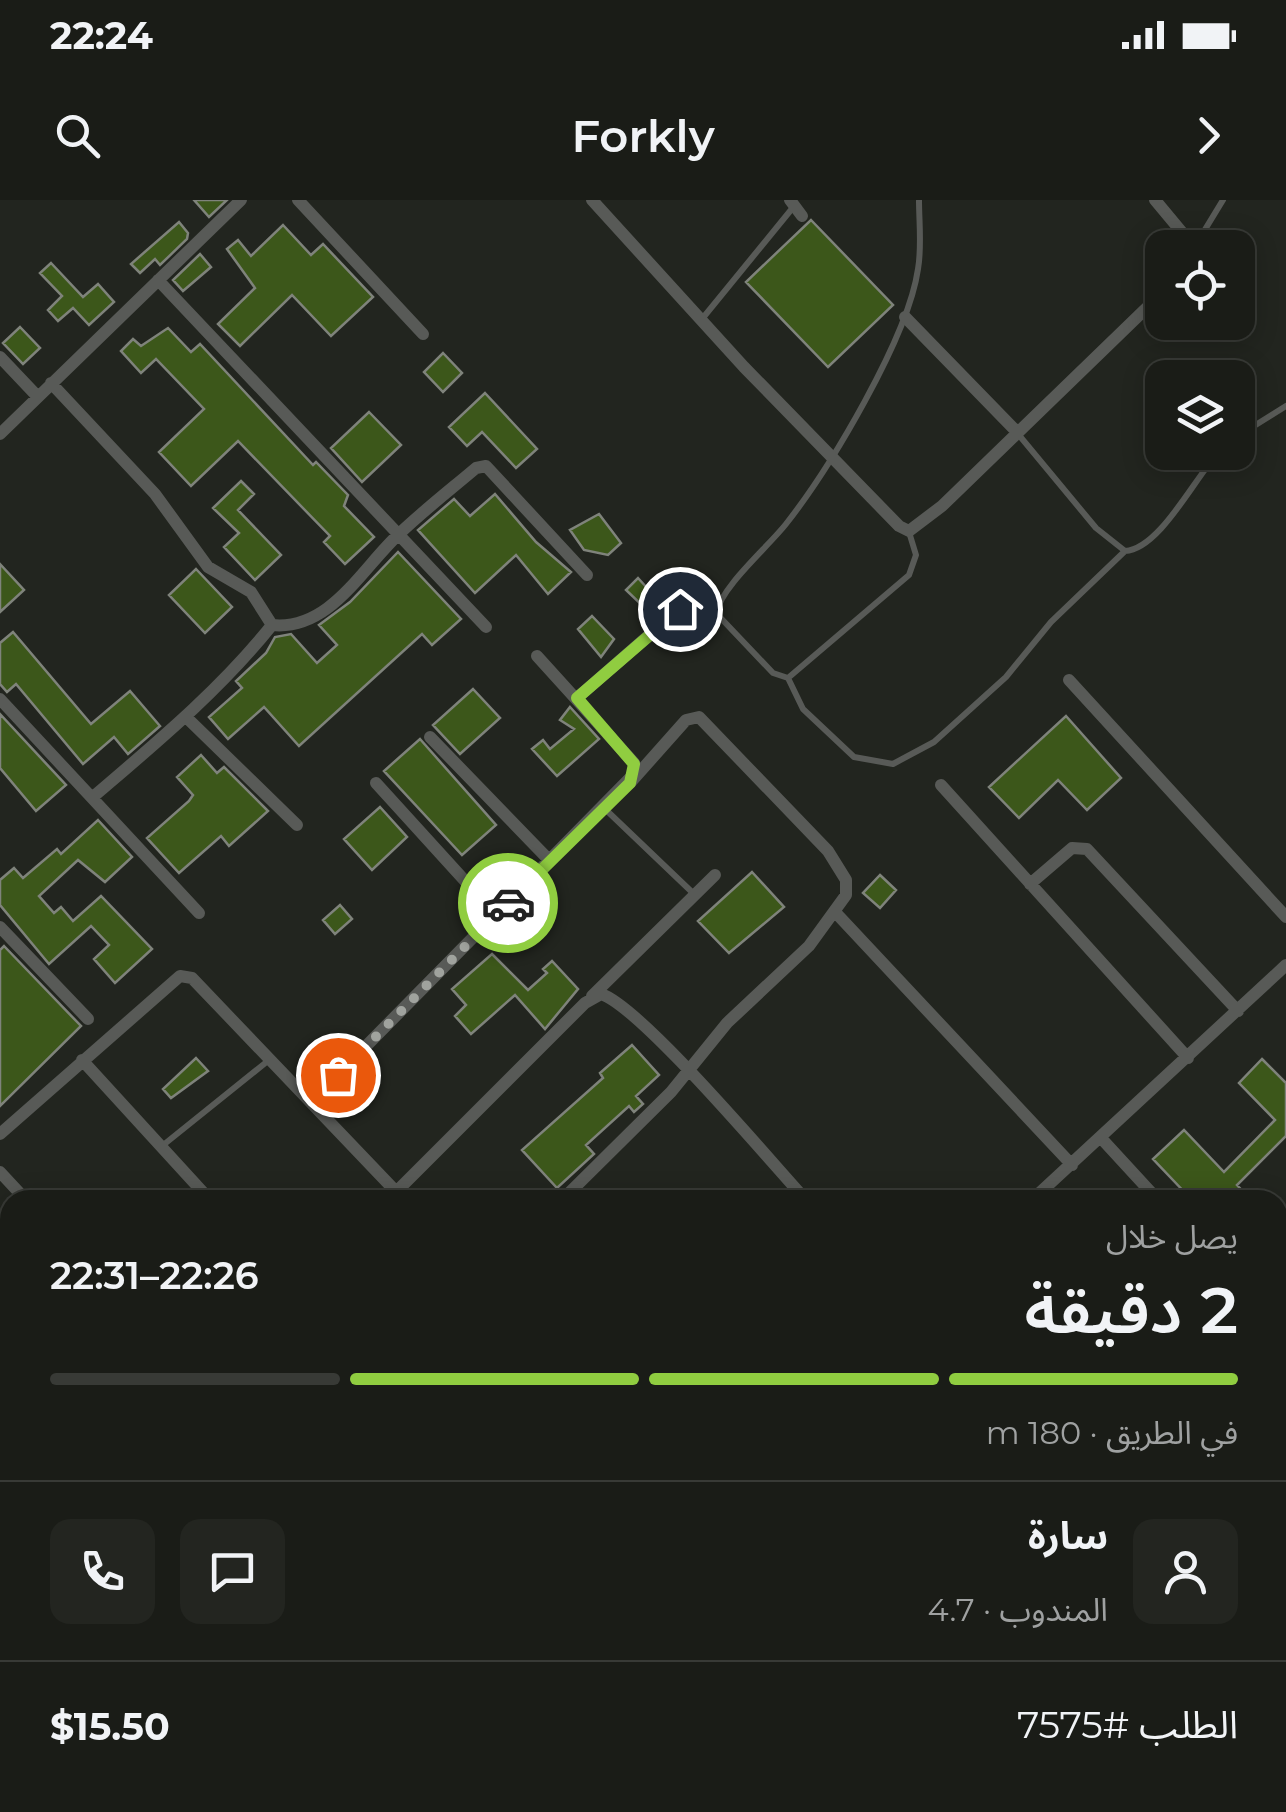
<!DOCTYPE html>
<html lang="ar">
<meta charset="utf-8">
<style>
:root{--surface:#1a1c17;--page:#232520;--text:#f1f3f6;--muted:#9fa1a1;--line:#383a36;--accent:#90cd40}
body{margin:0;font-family:Montserrat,"Noto Sans Arabic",sans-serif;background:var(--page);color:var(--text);direction:rtl;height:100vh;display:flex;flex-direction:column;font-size:38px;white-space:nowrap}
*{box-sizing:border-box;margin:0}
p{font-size:32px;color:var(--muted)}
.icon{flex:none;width:55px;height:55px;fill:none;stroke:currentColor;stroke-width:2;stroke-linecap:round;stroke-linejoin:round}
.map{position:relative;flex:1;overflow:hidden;direction:ltr}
.details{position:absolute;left:0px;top:990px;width:1288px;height:622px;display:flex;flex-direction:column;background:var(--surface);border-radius:30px 30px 0 0;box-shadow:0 5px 25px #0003,0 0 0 2px var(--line);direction:rtl}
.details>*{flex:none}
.controls{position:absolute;left:1145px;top:30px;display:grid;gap:20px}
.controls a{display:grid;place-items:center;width:110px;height:110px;border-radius:20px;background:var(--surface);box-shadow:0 5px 25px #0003,0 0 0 2px var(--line);font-size:50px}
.pin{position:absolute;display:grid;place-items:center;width:85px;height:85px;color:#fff;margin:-42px;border:5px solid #fff;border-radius:50%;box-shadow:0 2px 10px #0007}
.courier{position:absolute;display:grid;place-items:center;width:100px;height:100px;margin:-50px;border:8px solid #90cd40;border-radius:50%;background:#fff;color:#222;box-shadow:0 2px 12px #0007}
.overview em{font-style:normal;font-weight:600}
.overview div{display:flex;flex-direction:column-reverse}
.overview{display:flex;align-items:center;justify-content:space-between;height:170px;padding:0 50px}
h1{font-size:65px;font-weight:600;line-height:75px}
.bar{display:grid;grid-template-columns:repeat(4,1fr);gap:15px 10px;align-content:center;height:120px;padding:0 50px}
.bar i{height:12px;border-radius:8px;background:var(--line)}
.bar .on{background:var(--accent)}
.bar p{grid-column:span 4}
.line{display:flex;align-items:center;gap:25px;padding:0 50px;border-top:2px solid var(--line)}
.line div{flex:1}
.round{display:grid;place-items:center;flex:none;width:105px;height:105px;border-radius:20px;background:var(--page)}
.status{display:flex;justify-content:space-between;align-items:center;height:70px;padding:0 50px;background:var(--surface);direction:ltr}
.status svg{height:28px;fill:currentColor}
header{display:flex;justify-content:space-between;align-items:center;height:130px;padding:0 50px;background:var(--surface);font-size:45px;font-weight:600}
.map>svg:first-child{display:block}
.building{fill:#3c571a;stroke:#7f837b;stroke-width:2.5}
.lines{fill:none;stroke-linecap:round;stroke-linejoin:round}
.lane{stroke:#585a57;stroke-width:6}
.street{stroke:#585a57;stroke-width:12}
.done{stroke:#a0a39e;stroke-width:10;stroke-dasharray:0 18}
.route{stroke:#90cd40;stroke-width:12}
</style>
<div class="status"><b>22:24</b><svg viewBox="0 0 49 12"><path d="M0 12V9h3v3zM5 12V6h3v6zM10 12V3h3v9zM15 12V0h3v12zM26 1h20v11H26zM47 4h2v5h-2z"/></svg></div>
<header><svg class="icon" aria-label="forward" viewBox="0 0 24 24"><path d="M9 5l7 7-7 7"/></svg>Forkly<svg class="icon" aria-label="search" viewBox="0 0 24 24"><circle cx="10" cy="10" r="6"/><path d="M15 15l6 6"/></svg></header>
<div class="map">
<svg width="1286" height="1612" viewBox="0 0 1286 1612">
<rect width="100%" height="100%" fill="#22251f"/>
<path class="building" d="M194 0H227L209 17Z
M811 20 893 105 828 167 746 82Z
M179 22 188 33 187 39 160 65 155 59 140 73 131 64Z
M283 25 311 55 323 44 373 97 331 136 292 95 240 146 218 124 255 88 227 49 238 40 251 56Z
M200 54 211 67 183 91 173 80Z
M51 63 83 97 98 84 114 102 89 125 73 108 58 121 48 110 62 96 40 73Z
M20 127 40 148 23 164 3 143Z
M168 128 191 152 200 144 313 265 316 262 348 295 344 306 374 337 345 364 324 342 330 336 238 241 191 286 159 252 204 209 156 159 141 173 121 151 133 139 141 146Z
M443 153 462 173 443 192 424 172Z
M485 193 537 249 516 268 482 232 467 246 449 227Z
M369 212 401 245 362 282 331 248Z
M241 281 254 294 238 310 281 355 255 380 224 347 239 333 213 308Z
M495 294 536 342 571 372 548 394 516 355 475 393 418 330 454 299 470 316Z
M599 314 621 343 608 355 584 350 570 330Z
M398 352 461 419 432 445 422 434 299 546 264 507 228 539 209 517 242 488 236 481 266 453 275 437 291 434 317 463 337 445 319 425 350 402Z
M0 364 24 390 0 412Z
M196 369 232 407 205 433 169 395Z
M638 378 658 400 648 411 626 390Z
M592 416 614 439 601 457 578 429Z
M13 432 91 524 130 491 160 526 128 554 114 537 83 564 16 484 7 492 0 484V443Z
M473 489 500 518 460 554 433 525Z
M570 507 599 539 557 576 532 549 543 540 550 549 574 529 560 520Z
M0 514 66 585 36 611 0 568Z
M1066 516 1121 578 1087 610 1058 580 1019 618 989 587Z
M420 539 496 625 462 655 384 571Z
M201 555 217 573 224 567 268 611 229 646 221 636 179 673 147 638 189 601 193 595 177 577Z
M380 607 407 637 372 670 344 639Z
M98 620 132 657 105 682 78 660 39 696 54 713 61 707 73 721 101 696 152 749 115 783 94 759 109 745 91 726 49 764 0 705V680L14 668 23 678 57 649 61 654Z
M752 672 784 707 729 753 698 721Z
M880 675 896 690 880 708 863 693Z
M340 705 352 719 335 734 323 720Z
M4 746 81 826 0 906V750Z
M492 754 528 790 547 773 543 769 552 761 578 789 545 829 515 795 471 834 455 816 466 805 452 789Z
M632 845 659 875 636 896 643 904 634 912 629 906 586 945 594 954 557 988 522 950 603 878 600 873Z
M196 858 208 871 171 898 163 889Z
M1262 859 1286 883V936L1237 985 1251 1000H1192L1153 959 1184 930 1224 972 1275 920 1239 883Z"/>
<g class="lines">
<path class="lane" d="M1195 46 1223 0
M702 119 795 5
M1018 234 1096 328 1125 351C1160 349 1195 277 1219 252
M1238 236 1286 206
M909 332 916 355 909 375 788 478 773 473 716 413C722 386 767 348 786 324 830 268 908 138 918 69 922 47 919 22 919 0
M788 478 803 509 854 557 893 564 934 542 1006 477 1051 422 1125 351
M604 608 694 694
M162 946 269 860
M0 1304 10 1294"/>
<path class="street" d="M298 0 423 134
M592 0 744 167 899 326 909 331 942 306 1162 93
M790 0 802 16
M1155 0 1195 48
M158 80 486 427
M905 117 1018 233
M0 157 37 196
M51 183 155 294 208 367 251 392 272 425C220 490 156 543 93 597
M0 234 241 0
M272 425C330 431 362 368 399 334 423 311 450 290 476 268L486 266 587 375
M1069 480 1286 717
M577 498 679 409
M0 499 199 713
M186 517 297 625
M430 537 550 661
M376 583 496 715
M941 585 1188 858
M1030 684 1072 648 1087 649 1238 811
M836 713 1072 965
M0 727 88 819
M592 796 715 675
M82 860 210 1000
M311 902 635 573 634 563 537 456
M0 934 180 776 192 778 404 1000
M1101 938 1158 1000
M0 972 26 1000
M396 992 585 803 601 794C641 807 770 961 806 1000
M562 1000 671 892 727 823 809 746 846 695V680L828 651 699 517 686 520 630 583
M1032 1000 1286 765
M1278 1132 1283 1137
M0 1172 10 1183
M1278 1234 1286 1226
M1278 1468 1286 1476
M0 1487 10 1477
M0 1589 10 1600
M394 1602 402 1612
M584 1602 593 1612
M775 1602 785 1612
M1062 1602 1072 1612
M33 1612 43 1602
M207 1612 217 1602
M409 1612 419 1602
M929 1612 939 1602"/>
</g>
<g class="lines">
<path class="done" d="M338 875 508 703"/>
<path class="route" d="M508 703 630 583 634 564 577 498 680 409"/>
</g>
</svg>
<div class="controls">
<a><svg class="icon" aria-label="locate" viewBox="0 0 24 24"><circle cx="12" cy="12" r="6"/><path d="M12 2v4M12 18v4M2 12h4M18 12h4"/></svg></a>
<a><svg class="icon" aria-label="layers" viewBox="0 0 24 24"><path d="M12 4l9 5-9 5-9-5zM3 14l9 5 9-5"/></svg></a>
</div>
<div class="pin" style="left:338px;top:875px;background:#ea580c"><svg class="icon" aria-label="bag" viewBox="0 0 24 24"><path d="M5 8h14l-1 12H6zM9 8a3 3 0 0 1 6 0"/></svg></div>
<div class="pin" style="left:680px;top:409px;background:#1f2937"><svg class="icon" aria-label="home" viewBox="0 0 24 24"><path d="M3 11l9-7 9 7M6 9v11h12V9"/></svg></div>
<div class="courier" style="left:508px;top:703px"><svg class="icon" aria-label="car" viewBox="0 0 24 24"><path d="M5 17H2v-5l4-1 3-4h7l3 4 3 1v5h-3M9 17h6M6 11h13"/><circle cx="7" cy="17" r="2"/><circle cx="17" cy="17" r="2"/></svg></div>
<section class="details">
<div class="overview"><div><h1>2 دقيقة</h1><p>يصل خلال</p></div><em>22:26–22:31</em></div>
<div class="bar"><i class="on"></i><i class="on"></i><i class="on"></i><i></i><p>في الطريق · 180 m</p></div>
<div class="line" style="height:180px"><a class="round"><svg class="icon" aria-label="person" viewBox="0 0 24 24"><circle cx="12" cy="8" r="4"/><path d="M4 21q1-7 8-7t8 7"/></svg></a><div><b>سارة</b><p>المندوب · 4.7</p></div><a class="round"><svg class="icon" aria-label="chat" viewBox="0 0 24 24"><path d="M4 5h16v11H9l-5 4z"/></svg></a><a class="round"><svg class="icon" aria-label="phone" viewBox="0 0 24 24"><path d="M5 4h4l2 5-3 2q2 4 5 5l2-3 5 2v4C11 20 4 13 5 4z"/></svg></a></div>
<div class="line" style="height:130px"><div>الطلب #7575</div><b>$15.50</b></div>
</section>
</div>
